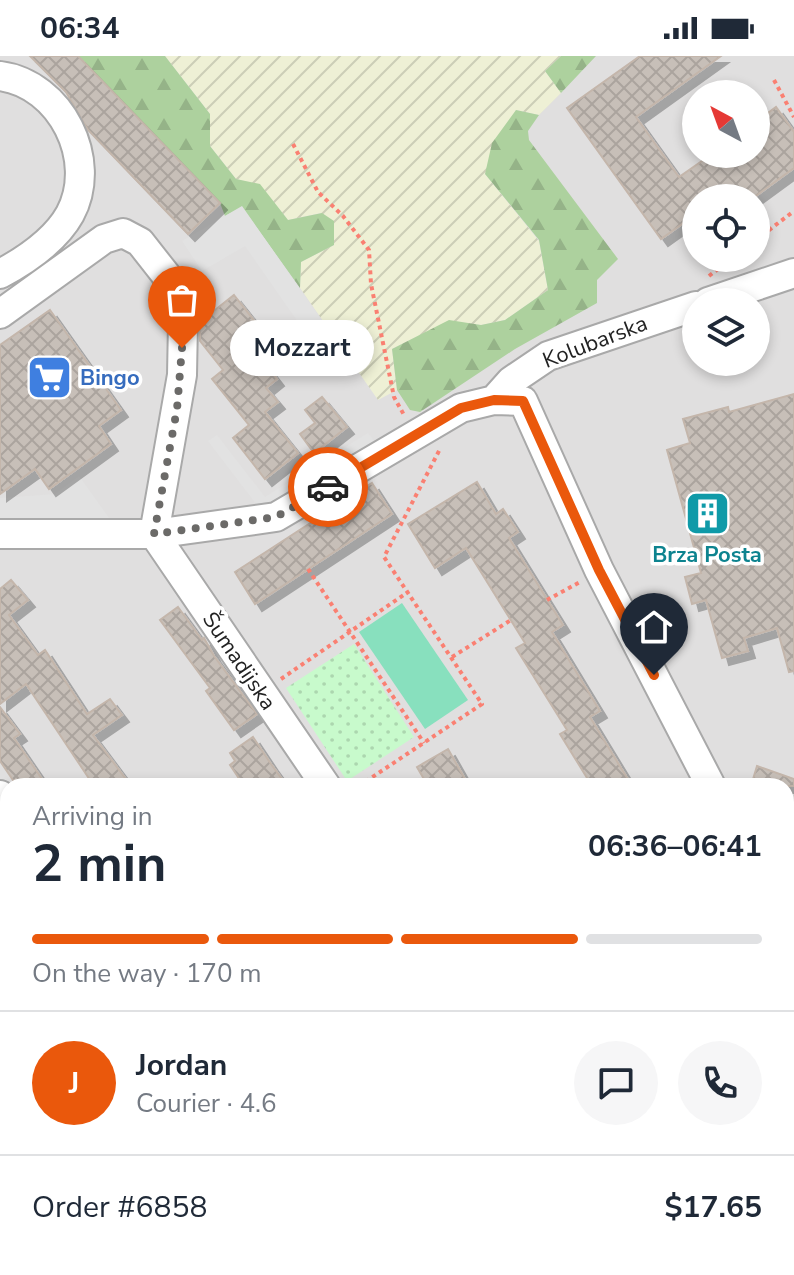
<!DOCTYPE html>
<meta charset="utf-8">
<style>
:root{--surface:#fff;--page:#f6f6f7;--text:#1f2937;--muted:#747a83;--line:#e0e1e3;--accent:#ea580c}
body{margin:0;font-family:"Nunito Sans",sans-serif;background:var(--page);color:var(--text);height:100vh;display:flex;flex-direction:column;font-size:30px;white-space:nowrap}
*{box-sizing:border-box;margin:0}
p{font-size:26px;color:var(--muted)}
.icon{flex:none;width:44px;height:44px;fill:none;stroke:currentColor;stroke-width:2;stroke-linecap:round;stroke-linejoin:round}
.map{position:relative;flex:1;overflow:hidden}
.details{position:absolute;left:0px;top:722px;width:794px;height:498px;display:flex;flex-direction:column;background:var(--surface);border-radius:24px 24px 0 0;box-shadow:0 4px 12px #0003}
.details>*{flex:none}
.needle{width:52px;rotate:319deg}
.tools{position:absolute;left:682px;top:24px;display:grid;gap:16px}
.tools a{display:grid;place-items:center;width:88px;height:88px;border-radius:50%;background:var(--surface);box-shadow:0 4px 12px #0003;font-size:40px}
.pin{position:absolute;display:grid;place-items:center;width:68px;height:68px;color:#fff;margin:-82px -34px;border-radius:50% 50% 50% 0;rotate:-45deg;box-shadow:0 0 8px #0007}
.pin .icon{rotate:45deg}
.courier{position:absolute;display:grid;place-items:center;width:80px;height:80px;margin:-40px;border:6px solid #ea580c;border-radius:50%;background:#fff;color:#222;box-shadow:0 2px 10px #0007}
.bubble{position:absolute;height:56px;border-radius:28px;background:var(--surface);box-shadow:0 4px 12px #0003;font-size:26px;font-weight:700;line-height:56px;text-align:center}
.headline em{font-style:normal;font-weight:700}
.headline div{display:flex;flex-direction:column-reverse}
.headline{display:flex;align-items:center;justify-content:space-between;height:136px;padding:0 32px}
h1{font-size:52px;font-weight:700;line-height:60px}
.bar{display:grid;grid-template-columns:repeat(4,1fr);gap:12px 8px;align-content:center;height:96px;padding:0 32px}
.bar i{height:10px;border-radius:6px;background:var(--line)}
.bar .current{background:var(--accent)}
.bar p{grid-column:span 4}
.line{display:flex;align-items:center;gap:20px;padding:0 32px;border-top:2px solid var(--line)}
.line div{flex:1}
.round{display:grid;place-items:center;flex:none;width:84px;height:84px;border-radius:42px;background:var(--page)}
.status{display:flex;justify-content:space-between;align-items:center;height:56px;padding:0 40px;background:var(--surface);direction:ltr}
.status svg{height:22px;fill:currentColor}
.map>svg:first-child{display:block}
.residential{fill:#e0dfdf;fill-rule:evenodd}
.farmland{fill:url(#farmland-furrows)}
.forest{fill:url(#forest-firs)}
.park{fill:url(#park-dots)}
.pitch{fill:#88e0be}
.parking{fill:#e2e2e2}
.building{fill:url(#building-cross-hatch);stroke:#c4b6ab;stroke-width:2;filter:url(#shadow)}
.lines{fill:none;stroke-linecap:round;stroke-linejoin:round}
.minor-casing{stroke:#a9a9a9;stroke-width:32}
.path{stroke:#fa8072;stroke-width:4;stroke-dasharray:4 4;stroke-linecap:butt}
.minor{stroke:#fff;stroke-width:28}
.done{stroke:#6b6a68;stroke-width:8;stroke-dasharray:0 14.4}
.route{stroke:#ea580c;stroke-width:10}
.labels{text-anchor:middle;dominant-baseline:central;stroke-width:7;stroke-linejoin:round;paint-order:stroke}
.street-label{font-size:22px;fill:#222;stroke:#fff}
.shop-label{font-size:22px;font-weight:bold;fill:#366cbe;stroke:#fff;text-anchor:start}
.culture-label{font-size:22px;font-weight:bold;fill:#0d838f;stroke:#fff}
</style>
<div class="status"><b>06:34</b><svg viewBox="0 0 49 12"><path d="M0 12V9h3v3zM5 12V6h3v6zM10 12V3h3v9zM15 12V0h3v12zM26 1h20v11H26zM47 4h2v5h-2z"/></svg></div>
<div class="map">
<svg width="794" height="1219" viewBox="0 0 794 1219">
<defs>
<pattern id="farmland-furrows" width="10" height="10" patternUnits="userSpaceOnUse" patternTransform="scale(2)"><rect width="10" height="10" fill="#eef0d5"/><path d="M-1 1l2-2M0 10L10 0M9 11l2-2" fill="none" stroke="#ccceb7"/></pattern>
<pattern id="forest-firs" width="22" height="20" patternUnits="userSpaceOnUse" patternTransform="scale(2)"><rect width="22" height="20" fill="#add19e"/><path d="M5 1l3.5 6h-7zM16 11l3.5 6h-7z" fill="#95b388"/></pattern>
<pattern id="park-dots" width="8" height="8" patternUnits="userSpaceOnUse" patternTransform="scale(2)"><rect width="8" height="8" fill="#c8facc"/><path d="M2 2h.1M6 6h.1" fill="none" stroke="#acd6af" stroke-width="1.8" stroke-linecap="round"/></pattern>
<pattern id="building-cross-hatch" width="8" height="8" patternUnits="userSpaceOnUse" patternTransform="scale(2)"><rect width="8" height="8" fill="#c7bfb8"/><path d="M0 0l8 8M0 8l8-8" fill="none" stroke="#aba49e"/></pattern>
<filter id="shadow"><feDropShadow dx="7" dy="7" stdDeviation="0" flood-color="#0004"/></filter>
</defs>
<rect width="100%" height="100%" fill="#f2efe9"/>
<path class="residential" d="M0 0H794V1219H0ZM696 38H756V98H696ZM696 142H756V202H696ZM696 246H756V306H696ZM8 730H786V1212H8Z"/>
<path class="farmland" d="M165 0H561L545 15 561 37 539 59 516 54 485 118 539 185 548 234 505 264 481 269 449 265 392 293 397 334 378 344 300 232 301 206 334 189 321 157 288 164 260 129 236 123 210 90V58Z"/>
<path class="forest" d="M78 0H165L210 58V90L236 123 260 128 288 164 322 157 334 165V189L301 206 300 232 242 151 225 160 220 147Z
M561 0H596L561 37 545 15Z
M516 54 539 59 528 75 529 84 618 203 597 224V247L515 293 420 356 410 354 397 334 392 293 449 264 481 269 505 264 548 234 539 184 485 118 492 87Z"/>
<path class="park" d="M354 588 414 681 347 725 286 632Z"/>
<path class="pitch" d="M402 547 468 644 425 673 359 576Z"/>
<path class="parking" d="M242 150 342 293 326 306 245 190 202 215 182 185Z
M368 377 375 386 263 457 208 385 217 379 265 441Z
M79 420 109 462 0 463V442L55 438Z
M786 876 794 891V980L786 966Z"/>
<path class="building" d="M30 0H78L220 147 188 178 88 74 66 36Z
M640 0H721L636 61 679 121 712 98H756V66L776 51 794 76V112L753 142H696V158L661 183 567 52Z
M234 239 264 277 250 288 277 323 266 332 278 346 265 356 298 397 265 423 233 382 249 369 212 323 223 314 200 285V266Z
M50 254 121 354 99 370 111 388 49 433 35 413 0 438V289Z
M794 338V615L789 616 777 572 744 582 748 595 722 602 706 544 692 548 685 521 701 517 667 394 690 387 683 363 728 351 729 356Z
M322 341 347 371 314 397 300 378 315 367 305 354Z
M477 426 496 458 503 453 518 476 509 482 563 569 552 576 600 655 590 661 632 730H592L560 678 567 674 516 592 525 587 466 492 435 512 408 468Z
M372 427 392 458 255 548 235 516Z
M11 524 28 544 9 559 38 599 45 594 87 658 110 643 122 659 93 679 131 730H94L26 628 0 648V533Z
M178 551 202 584 204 582 214 600 257 658 234 674 206 635 210 632 160 564Z
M0 651 20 678 14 682 42 723 31 730H17L0 705Z
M253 681 271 708 287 730H244L230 709 235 705 230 697Z
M448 693 469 730H428L417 711Z
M757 710 794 723V730H751Z"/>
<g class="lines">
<defs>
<path id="minor" d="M0 20C61 28 99 104 70 158 55 185 26 204 0 218
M708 246 794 217
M0 258 104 183 123 177 140 186 166 219 183 266 182 319 154 478
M494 344 523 345 599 514 711 730
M0 478H154L276 461 461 352 494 344 511 325 548 300 696 250
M154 478 326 730
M0 739 8 751
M786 812 794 808
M786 865 794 877
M0 919 8 931
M0 1108 8 1101
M786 1151 794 1165
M201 1212 206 1219
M328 1212 333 1219
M544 1219 556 1212"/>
</defs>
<use href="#minor" class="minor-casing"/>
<path class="path" d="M774 24 794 61
M293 88 318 136 343 160 369 194 371 228 394 341 404 359
M756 184 794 155
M709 220 732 202
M308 513 424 687
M547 544 580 526
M452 601 511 564
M281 623 408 536
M359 730 482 648 384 501 440 393
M0 884 8 896
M1 953 8 963
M689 1212 695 1219"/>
<use href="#minor" class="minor"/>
</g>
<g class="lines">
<path class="done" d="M182 292 177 353 154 478 276 461 328 431"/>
<path class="route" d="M328 431 461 352 494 344 523 345 599 514 654 619"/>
</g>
<defs>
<symbol id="supermarket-square" viewBox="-11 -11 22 22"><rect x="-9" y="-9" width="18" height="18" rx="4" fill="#3f7fe0" stroke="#fff"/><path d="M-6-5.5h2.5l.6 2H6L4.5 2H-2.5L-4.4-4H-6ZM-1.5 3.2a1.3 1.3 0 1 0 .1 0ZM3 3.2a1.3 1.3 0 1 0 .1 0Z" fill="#fff"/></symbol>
<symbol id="building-square" viewBox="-11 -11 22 22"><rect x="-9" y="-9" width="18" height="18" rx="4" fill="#0f9aa8" stroke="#fff"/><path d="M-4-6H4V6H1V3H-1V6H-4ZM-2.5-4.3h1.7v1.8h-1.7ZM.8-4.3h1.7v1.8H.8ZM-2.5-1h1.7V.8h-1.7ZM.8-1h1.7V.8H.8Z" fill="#fff"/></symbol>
</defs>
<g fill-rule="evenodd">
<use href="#supermarket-square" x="24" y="296" width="51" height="51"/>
<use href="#building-square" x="682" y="432" width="51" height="51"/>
</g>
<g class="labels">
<g class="street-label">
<text transform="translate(595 286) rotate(-21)">Kolubarska</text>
<text transform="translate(239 605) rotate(56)">Šumadijska</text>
</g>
<g class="shop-label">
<text x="80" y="322">Bingo</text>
</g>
<g class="culture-label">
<text x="707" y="499">Brza Posta</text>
</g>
</g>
</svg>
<div class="tools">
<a><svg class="needle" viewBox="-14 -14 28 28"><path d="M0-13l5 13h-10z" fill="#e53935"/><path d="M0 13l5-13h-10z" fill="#747a83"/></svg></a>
<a><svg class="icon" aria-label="locate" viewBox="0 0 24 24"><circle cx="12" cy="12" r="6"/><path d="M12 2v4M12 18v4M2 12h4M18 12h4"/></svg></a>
<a><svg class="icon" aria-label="layers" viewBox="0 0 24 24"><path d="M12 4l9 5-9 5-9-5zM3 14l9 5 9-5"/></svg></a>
</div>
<div class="pin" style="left:182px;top:292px;background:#ea580c"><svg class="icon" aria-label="bag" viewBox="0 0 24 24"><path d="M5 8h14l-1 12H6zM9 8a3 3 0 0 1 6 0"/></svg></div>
<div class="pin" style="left:654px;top:619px;background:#1f2937"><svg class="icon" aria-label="home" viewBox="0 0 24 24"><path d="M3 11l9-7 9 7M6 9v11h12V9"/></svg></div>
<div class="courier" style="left:328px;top:431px"><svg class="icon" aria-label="car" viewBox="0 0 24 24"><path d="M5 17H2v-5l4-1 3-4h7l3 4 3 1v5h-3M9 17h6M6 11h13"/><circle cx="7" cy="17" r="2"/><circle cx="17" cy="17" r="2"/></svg></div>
<div class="bubble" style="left:230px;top:264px;width:144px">Mozzart</div>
<section class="details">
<div class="headline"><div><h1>2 min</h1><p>Arriving in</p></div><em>06:36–06:41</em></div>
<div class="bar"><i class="current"></i><i class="current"></i><i class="current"></i><i></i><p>On the way · 170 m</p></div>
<div class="line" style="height:144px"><b class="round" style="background:var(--accent);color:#fff">J</b><div><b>Jordan</b><p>Courier · 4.6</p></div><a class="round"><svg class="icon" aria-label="chat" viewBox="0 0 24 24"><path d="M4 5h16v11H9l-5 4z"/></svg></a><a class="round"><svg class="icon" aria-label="phone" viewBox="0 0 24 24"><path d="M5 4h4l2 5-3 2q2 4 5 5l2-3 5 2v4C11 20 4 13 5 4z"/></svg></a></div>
<div class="line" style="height:104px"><div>Order #6858</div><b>$17.65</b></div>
</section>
</div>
